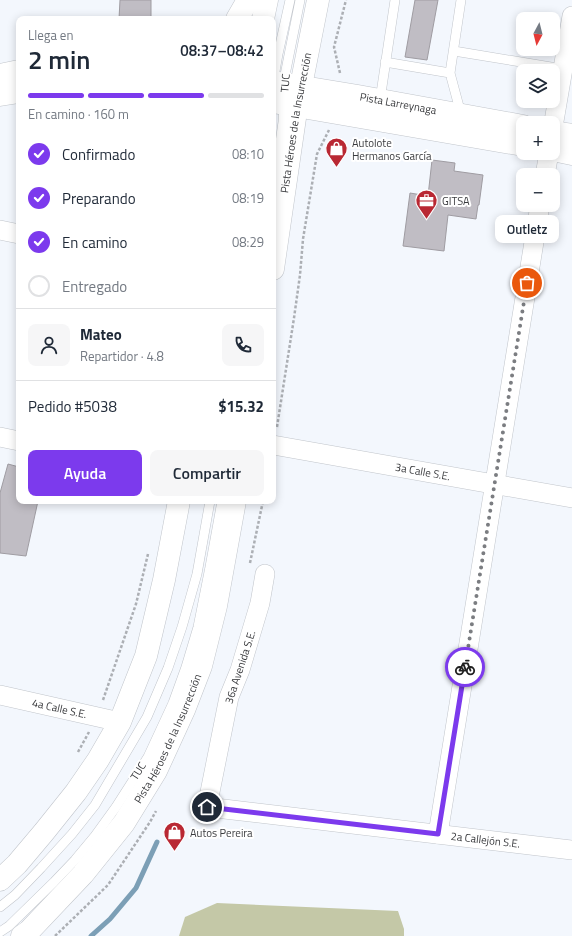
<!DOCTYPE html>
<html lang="es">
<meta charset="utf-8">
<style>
:root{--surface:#fff;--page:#f6f6f7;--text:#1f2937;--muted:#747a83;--line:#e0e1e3;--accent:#7c3aed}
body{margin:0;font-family:"Titillium Web",sans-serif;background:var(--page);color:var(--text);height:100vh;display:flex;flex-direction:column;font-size:15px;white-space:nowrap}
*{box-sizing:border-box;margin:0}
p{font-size:13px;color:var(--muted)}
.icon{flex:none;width:22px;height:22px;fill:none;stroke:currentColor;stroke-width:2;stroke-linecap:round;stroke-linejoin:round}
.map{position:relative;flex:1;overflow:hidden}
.sheet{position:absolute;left:16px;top:16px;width:260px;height:488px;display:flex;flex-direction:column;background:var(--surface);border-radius:8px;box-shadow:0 2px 10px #0003}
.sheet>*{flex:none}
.needle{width:26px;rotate:187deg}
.tools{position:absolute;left:516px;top:12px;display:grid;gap:8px}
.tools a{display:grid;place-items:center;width:44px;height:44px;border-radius:8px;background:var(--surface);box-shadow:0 2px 10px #0003;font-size:20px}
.pin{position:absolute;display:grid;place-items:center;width:34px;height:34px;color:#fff;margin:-17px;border:2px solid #fff;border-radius:50%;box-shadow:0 1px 4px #0007}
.courier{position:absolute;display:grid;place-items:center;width:40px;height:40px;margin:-20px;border:3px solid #7c3aed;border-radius:50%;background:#fff;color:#222;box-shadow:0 1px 5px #0007}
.bubble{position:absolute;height:28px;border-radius:8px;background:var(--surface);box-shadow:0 2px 10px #0003;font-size:13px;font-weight:600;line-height:28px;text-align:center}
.headline em{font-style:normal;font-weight:600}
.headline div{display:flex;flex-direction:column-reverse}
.headline{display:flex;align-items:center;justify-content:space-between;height:68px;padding:0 12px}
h1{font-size:26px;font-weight:600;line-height:30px}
.bar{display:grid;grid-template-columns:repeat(4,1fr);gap:6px 4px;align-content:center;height:48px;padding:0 12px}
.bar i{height:5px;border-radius:3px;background:var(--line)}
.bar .on{background:var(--accent)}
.bar p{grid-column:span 4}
.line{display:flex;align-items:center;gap:10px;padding:0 12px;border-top:1px solid var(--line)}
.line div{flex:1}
.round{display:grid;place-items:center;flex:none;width:42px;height:42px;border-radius:8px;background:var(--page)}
ol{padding:0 12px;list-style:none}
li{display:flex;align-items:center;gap:12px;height:44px}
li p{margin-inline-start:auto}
li .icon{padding:4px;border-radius:50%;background:var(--accent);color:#fff;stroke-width:4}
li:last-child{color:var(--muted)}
li i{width:22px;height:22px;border:2px solid var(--line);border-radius:50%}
.action{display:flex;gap:8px;margin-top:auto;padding:8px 12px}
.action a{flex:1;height:46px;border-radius:8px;background:var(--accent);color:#fff;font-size:16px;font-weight:600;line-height:46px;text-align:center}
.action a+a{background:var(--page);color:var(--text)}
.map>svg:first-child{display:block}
.green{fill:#c4c8a7}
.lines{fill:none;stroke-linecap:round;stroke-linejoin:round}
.stream{stroke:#7c9fb6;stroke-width:5}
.building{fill:#c0bdc4;stroke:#9f9ca2}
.service-casing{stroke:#c1c5cb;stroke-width:10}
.minor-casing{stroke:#c1c5cb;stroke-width:20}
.secondary-casing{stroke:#c1c5cb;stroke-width:23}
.primary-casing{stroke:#c1c5cb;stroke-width:23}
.path{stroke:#acafb4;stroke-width:2.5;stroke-dasharray:3 2;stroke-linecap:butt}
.service{stroke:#fff;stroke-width:9}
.minor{stroke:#fff;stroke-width:19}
.secondary{stroke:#fff;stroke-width:22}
.primary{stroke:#fff;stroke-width:22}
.done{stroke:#7b7d81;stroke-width:4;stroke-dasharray:0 7.2}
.route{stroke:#7c3aed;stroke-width:5}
.labels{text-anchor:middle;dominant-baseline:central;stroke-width:4;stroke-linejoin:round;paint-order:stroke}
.street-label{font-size:11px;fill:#3a3b3e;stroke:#fff}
.poi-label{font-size:11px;fill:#3a3b3e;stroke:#fff;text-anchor:start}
</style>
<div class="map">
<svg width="572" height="936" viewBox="0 0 572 936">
<rect width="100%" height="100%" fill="#f3f7fd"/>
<path class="green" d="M217 903 398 911 404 929V936H179L185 917Z"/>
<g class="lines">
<path class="stream" d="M91 936 110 919 136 888 157 842"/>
</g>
<path class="building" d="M120 0H151V19H119Z
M415 0H438L427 60 405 57Z
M432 160 455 163 454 171 483 175 479 205H478L476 219 448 215 444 251 403 246 410 193 428 196Z
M8 464 19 467V501H38L26 556 0 553V493Z"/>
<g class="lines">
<defs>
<path id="service" d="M454 51 563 69
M385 62 450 73
M273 83 278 54 290 0
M283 85 300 0
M380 100 395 0
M461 114 450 73 461 0
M273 191 283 122 284 104
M0 907 15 895 41 868 72 834 95 805 147 717 168 668 182 627 197 574 210 501
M0 932 9 926 54 882 75 860 95 836 116 807 148 757 173 703 186 667 198 627 210 567 222 501"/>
<g id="minor">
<path d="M553 127 572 16"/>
<path d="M545 175 549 153"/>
<path d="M0 230 19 234"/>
<path d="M0 437 19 441"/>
<path id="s1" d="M273 445 572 498"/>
<path id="s2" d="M265 574 260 603 240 670 229 697 207 807 572 850"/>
<path id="s3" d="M0 695 120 722"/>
<path d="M438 834 540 205"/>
</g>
<g id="secondary">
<path d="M237 19 248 0"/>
<path d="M0 75 19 71"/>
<path id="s4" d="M273 82 358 96 523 126"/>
<path d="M0 95 19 92"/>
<path d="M273 102 523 145"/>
<path d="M553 132 572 135"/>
<path d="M553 150 572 154"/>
</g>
<g id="primary">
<path d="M263 19 267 0"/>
<path id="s5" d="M273 269 296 111 318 0"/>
<path d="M0 880 17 864 44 832 76 792 98 760 120 722 146 656 164 580 179 501"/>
<path id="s6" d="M22 936 29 931 83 874 124 823 156 771 184 710 201 666 216 606 235 501"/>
</g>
</defs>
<use href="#service" class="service-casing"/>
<use href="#minor" class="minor-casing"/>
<use href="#secondary" class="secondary-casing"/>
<use href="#primary" class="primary-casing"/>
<path class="path" d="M340 73 334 47 346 0
M277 427 294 318 300 275 303 239 317 154 329 130
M250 563 263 501
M103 700 136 604 148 554
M78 752 89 732
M55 936 108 885 150 822 156 811"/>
<use href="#service" class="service"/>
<use href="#minor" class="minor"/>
<use href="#secondary" class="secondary"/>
<use href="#primary" class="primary"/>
</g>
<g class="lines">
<path class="done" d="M465 667 527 283"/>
<path class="route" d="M207 807 438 834 465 667"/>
</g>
<defs>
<symbol id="shop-pin" viewBox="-11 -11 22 30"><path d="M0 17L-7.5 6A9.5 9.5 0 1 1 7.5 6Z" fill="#b92833" stroke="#fff"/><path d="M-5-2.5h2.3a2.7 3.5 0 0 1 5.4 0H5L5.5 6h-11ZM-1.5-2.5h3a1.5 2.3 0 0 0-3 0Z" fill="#fff"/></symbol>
<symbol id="office-pin" viewBox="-11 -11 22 30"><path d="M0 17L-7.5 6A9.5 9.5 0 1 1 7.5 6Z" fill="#b92833" stroke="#fff"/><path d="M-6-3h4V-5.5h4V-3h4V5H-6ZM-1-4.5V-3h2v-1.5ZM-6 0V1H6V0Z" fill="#fff"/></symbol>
</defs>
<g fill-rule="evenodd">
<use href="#shop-pin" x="324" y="136" width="25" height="34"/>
<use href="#office-pin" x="414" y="188" width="25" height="34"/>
<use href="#shop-pin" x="162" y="820" width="25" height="34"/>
</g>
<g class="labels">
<g class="street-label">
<text transform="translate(285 83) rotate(-85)">TUC</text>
<text stroke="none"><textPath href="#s4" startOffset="127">Pista Larreynaga</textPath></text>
<text stroke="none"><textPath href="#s5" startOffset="148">Pista Héroes de la Insurrección</textPath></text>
<text stroke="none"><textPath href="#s1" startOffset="152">3a Calle S.E.</textPath></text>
<text transform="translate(240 667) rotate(-72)">36a Avenida S.E.</text>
<text stroke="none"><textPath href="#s3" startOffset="61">4a Calle S.E.</textPath></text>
<text stroke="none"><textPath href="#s6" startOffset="248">Pista Héroes de la Insurrección</textPath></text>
<text transform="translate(138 771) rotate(-58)">TUC</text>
<text stroke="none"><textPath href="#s2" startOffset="521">2a Callejón S.E.</textPath></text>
</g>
<g class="poi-label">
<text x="352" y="143">Autolote<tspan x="352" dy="13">Hermanos García</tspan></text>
<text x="442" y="201">GITSA</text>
<text x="190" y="833">Autos Pereira</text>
</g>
</g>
</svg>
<div class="tools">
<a><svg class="needle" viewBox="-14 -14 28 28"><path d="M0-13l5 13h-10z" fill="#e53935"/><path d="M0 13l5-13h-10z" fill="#747a83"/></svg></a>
<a><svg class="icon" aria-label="layers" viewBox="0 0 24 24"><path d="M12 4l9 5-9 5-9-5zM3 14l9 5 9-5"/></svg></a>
<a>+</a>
<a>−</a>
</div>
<div class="pin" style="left:527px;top:283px;background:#ea580c"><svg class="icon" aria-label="bag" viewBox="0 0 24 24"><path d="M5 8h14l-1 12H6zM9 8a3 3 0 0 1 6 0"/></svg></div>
<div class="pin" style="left:207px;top:807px;background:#1f2937"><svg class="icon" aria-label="home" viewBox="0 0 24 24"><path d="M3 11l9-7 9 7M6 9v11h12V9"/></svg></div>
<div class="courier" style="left:465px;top:667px"><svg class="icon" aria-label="bike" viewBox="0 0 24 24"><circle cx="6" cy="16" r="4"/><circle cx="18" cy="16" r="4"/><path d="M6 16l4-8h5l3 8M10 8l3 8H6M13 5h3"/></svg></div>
<div class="bubble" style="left:495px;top:215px;width:64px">Outletz</div>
<section class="sheet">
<div class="headline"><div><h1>2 min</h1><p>Llega en</p></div><em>08:37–08:42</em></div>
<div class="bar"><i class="on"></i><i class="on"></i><i class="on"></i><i></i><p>En camino · 160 m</p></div>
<ol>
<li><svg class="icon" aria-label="check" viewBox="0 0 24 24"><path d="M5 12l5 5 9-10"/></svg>Confirmado<p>08:10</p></li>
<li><svg class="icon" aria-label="check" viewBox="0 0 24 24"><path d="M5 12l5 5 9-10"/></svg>Preparando<p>08:19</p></li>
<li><svg class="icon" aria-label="check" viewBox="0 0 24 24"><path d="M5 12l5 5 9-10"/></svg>En camino<p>08:29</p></li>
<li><i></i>Entregado</li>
</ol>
<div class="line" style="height:72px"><a class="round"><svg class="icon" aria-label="person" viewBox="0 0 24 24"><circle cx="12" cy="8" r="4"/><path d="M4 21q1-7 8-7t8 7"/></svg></a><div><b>Mateo</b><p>Repartidor · 4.8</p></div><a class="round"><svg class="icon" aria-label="phone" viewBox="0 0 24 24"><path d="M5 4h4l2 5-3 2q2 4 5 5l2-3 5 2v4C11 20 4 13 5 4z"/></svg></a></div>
<div class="line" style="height:52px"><div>Pedido #5038</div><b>$15.32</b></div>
<div class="action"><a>Ayuda</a><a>Compartir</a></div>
</section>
</div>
